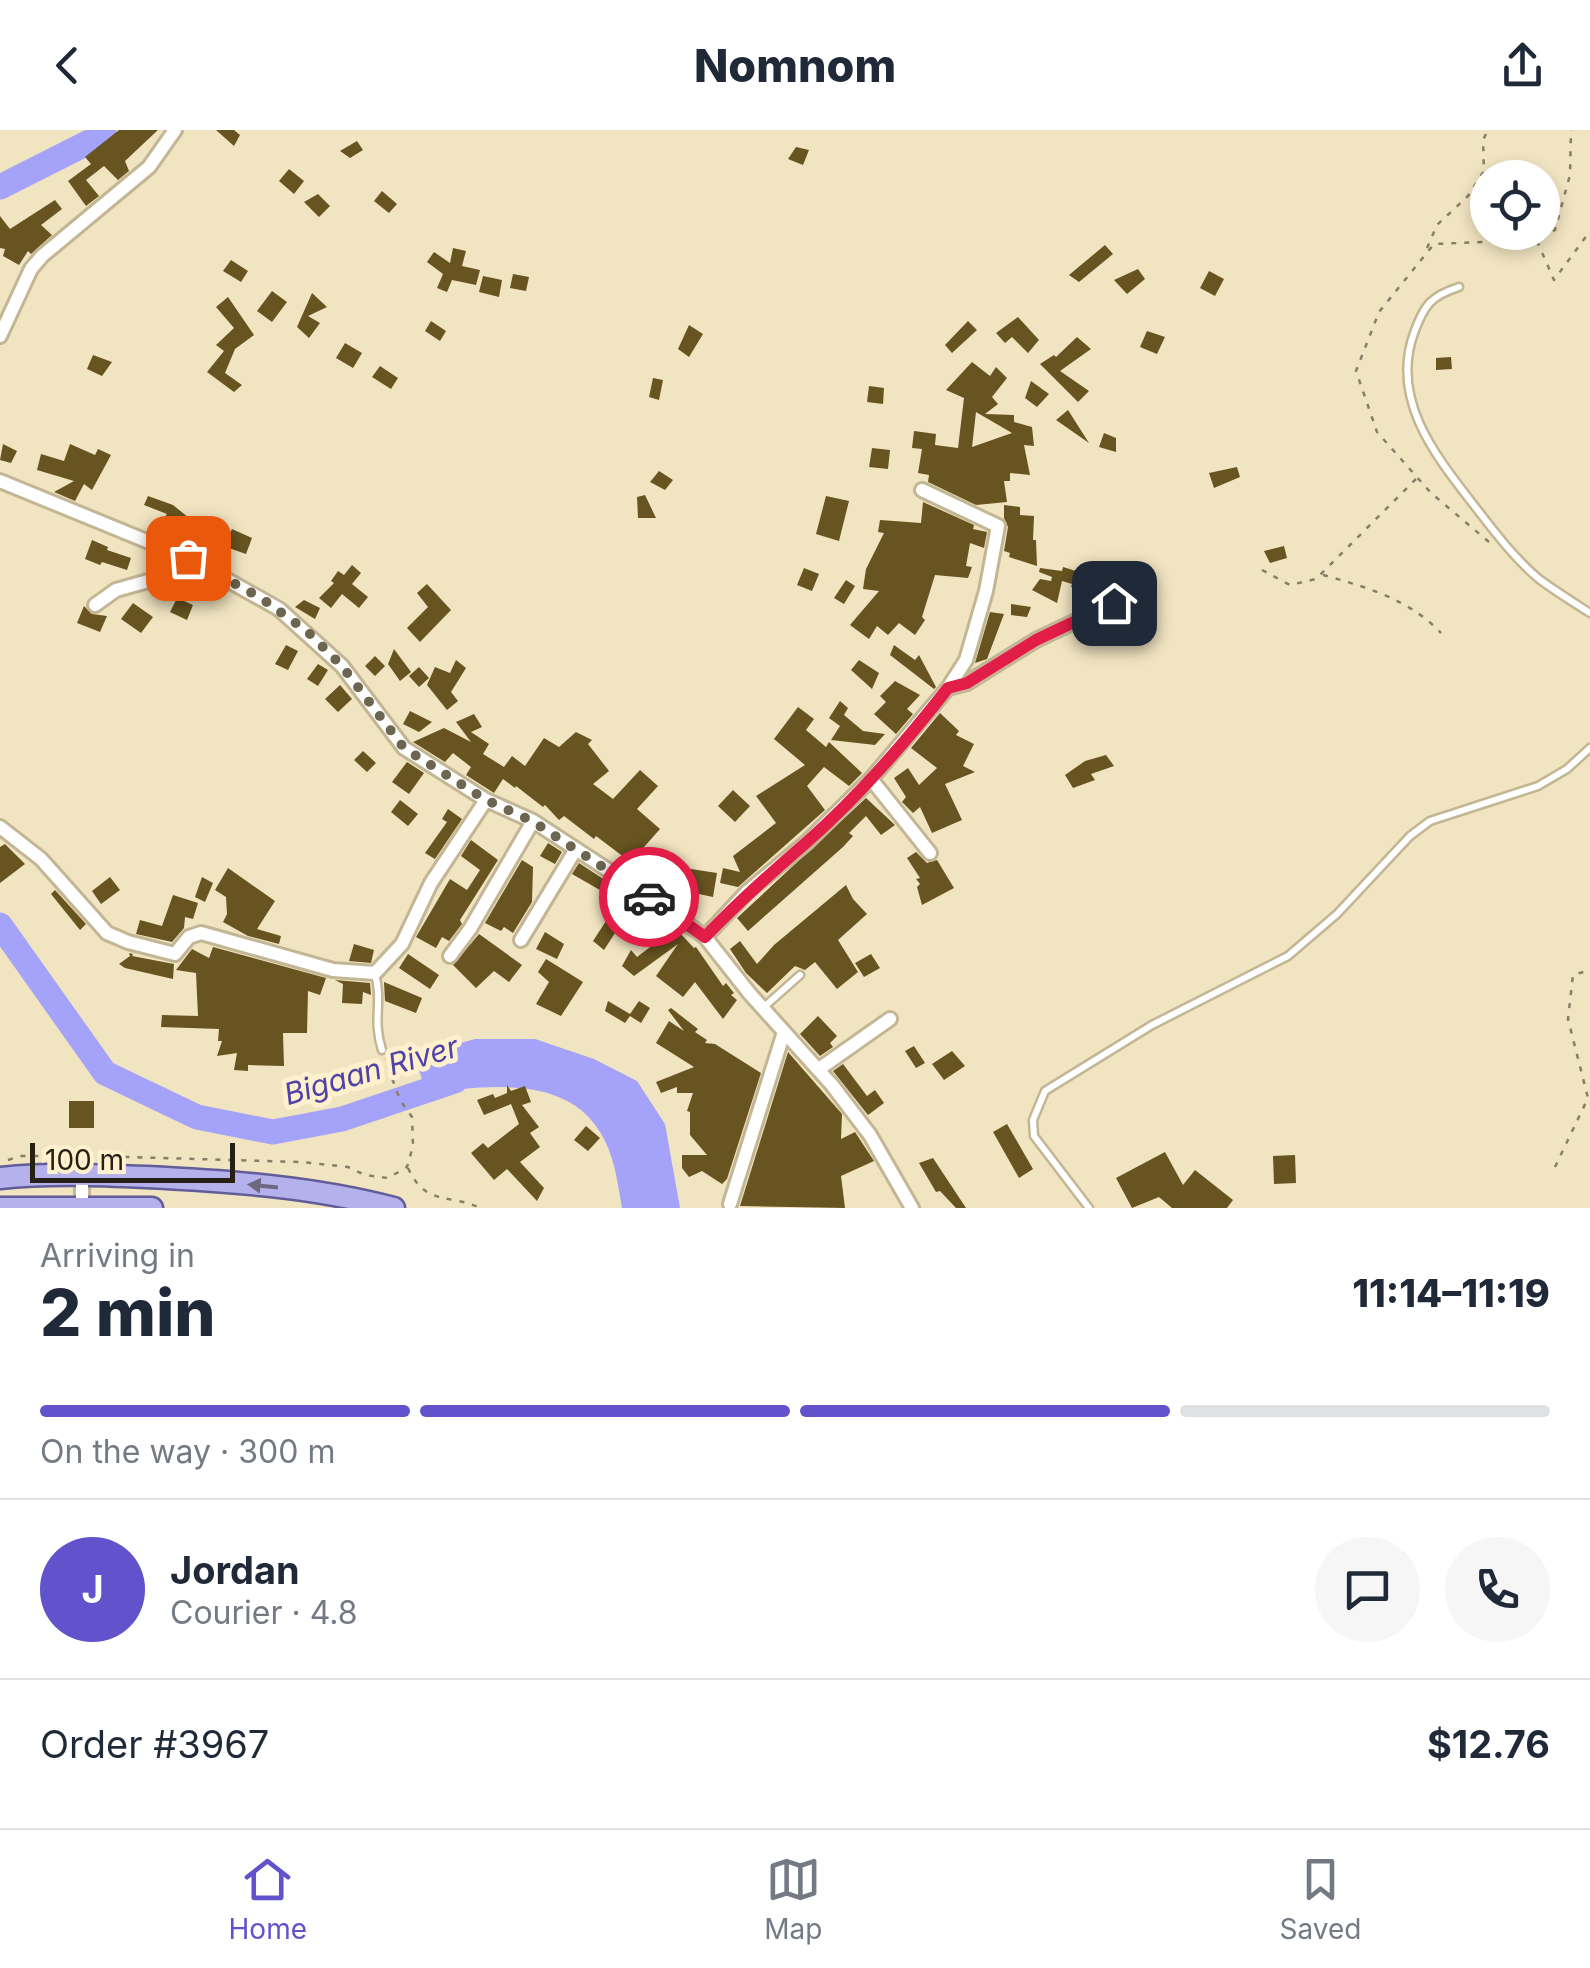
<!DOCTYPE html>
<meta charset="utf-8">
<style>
:root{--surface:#fff;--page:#f6f6f7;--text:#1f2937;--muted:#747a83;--line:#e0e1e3;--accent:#6252cb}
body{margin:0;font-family:Inter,sans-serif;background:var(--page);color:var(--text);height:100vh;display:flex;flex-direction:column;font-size:38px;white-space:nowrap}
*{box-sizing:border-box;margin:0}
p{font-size:32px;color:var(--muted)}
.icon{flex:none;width:55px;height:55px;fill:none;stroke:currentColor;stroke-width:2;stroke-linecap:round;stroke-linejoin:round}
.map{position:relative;height:1078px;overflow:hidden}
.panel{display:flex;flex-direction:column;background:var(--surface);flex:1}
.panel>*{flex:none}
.fabs{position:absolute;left:1470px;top:30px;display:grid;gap:20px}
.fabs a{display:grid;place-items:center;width:90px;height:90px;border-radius:50%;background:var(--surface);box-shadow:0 5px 15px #0003;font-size:50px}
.scale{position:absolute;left:30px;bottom:25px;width:205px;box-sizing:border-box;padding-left:10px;border:5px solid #252013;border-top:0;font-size:28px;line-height:35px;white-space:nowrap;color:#252013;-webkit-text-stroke:8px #fff1cd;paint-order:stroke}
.pin{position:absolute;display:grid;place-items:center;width:85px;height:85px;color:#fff;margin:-42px;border-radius:20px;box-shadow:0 5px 15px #0006}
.courier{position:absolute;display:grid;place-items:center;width:100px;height:100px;margin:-50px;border:8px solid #e11d48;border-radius:50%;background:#fff;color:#222;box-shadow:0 2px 12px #0007}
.summary em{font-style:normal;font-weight:800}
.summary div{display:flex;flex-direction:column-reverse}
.summary{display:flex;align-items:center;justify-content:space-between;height:170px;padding:0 40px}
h1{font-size:65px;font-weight:800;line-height:75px}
.bar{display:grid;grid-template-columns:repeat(4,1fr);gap:15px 10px;align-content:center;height:120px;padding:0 40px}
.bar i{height:12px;border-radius:8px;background:var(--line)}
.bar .on{background:var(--accent)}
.bar p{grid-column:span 4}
.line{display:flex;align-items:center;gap:25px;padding:0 40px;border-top:2px solid var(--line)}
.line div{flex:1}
.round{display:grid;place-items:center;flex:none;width:105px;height:105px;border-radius:52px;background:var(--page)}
header{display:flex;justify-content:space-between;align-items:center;height:130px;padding:0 40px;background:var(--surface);font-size:45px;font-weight:800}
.tabs{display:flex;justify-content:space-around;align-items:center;height:140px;border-top:2px solid var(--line);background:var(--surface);font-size:28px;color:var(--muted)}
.tabs a{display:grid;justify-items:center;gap:5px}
.tabs .on{color:var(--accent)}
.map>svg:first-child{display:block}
.water{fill:#a5a2f9}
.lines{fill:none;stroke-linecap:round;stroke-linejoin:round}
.river{stroke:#a5a2f9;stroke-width:25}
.building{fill:#675420;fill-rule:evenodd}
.service-casing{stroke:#c3b694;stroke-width:11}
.minor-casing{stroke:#c3b694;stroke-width:18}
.primary-casing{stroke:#625c99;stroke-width:25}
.path{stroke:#877e67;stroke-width:2.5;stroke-dasharray:5 8;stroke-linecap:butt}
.service{stroke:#fff;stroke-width:6}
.minor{stroke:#fff;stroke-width:12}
.primary{stroke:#b5b1ed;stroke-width:20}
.oneway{fill:#6d6880}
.done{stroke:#6c6550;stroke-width:10;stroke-dasharray:0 18}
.route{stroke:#e11d48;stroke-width:12}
.labels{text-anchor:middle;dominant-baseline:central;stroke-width:10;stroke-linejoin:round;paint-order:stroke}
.water-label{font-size:30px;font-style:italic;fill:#5043a7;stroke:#fff1cd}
</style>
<header><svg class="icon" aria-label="back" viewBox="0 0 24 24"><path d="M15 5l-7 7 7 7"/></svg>Nomnom<svg class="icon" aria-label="share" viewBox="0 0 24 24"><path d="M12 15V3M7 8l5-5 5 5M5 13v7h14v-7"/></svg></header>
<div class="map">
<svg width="1590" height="1078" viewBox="0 0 1590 1078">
<rect width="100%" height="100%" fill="#f1e4c1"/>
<path class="water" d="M475 909H535L594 929 637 951 665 994 680 1078H622C618 1055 615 1030 604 1009 571 943 487 956 426 963L415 926Z"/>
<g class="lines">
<path class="river" d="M0 57 101 6 104 0
M0 795 105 943 197 987 273 1002 342 989 455 951"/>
</g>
<path class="building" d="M119 0H158L125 31 129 41 118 50 104 36 86 50 99 66 86 76 68 51 91 34 85 27Z
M216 0H234L240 5 234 16Z
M357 11 363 20 350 28 340 21Z
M796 17 809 20 803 35 788 29Z
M289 39 304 51 294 64 279 51Z
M382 61 397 74 389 83 374 71Z
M318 64 330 76 319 87 304 72Z
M55 70 62 79 41 95 52 105 31 124 28 121 19 135 3 126 5 119 0 118V86L10 99Z
M1105 115 1113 124 1079 152 1069 145Z
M453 118 466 121 462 136 480 140 476 155 452 150 447 162 437 158 443 144 427 132 434 122 450 133Z
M231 130 248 141 241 152 223 141Z
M1138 139 1145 149 1127 164 1114 150Z
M1209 141 1224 149 1215 166 1200 158Z
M513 144 529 147 526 161 510 158Z
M483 146 502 150 499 167 479 162Z
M272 161 287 172 272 192 257 181Z
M312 163 327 177 308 186 320 193 309 208 297 197Z
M228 167 254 205 235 219 225 243 242 255 234 262 207 242 224 221 216 215 234 198 216 177Z
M1018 187 1039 210 1028 223 1012 207 1005 213 996 203Z
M431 191 446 201 440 211 425 201Z
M968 191 977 200 952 223 945 215Z
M689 195 703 204 689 227 678 219Z
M1147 201 1165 207 1157 224 1140 217Z
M1077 207 1091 219 1060 241 1089 261 1078 272 1040 234 1054 225 1056 227Z
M345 213 362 223 353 238 336 228Z
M93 225 112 232 102 246 87 239Z
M1451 227 1452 239 1436 240V228Z
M972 232 990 246 996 237 1007 248 992 267 998 274 985 284 1014 285V292L1032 297 1034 316 1024 315 1030 345 1010 343V351H1004L1007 372 976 375 928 352 929 345 918 343 922 319 912 318 914 301 936 304 935 315 958 318 964 268 946 260ZM976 282 1012 303 972 317Z
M380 236 398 248 391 259 372 247Z
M653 248 663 250 659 270 649 267Z
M1031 251 1049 264 1037 277 1025 268Z
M869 256 884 258 883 274 867 272Z
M1068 280 1089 313 1056 290Z
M1104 303 1116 308V322L1099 317Z
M3 314 17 321 11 333 0 330Z
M70 314 95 325 98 319 111 325 92 360 84 354 75 371 54 362 74 351 37 340 41 324 64 331Z
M872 318 890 320 888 339 869 337Z
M1237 337 1240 347 1214 358 1209 343Z
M659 341 673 350 665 360 650 352Z
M645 365 656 388H638L637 367Z
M148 366 173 375 194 392H188L181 400 162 390 167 384 144 375Z
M826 366 849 371 839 411 816 404Z
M923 372 974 395 973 399 987 402 984 418 970 413 966 436 972 437 968 448 935 445 922 487 925 490 915 505 899 493 888 505 877 496 869 509 850 495 879 461 863 459 866 439 884 403 878 402 880 390 921 393Z
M1004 375 1020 377V385L1034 386 1033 410H1036L1037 436 1009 427 1010 423 1004 421 1008 397 1004 388Z
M232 399 252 408 246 424 223 416Z
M92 410 108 417 107 420 131 428 127 440 102 432 100 435 85 429Z
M1284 416 1287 428 1270 433 1264 421Z
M352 435 361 443 352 454 368 467 359 478 342 464 331 478 319 468 334 453 331 451 338 441 344 445Z
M1063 437 1076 441 1075 450 1105 454 1101 465 1071 457 1072 454 1062 451 1057 473 1032 460 1040 449 1051 451 1052 447 1039 442 1040 438 1062 441Z
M804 438 819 444 812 461 797 455Z
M846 450 855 456 844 474 834 468Z
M427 454 451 480 420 512 407 498 428 477 417 463Z
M177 468 193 475 187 490 170 482Z
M304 470 320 478 315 489 295 477Z
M133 473 153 487 141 503 121 489Z
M1011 474 1031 477 1027 487 1011 485Z
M84 476 92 484 107 486 100 502 77 493Z
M990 482 1004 484 987 529 975 533Z
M286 515 298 521 288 540 275 534Z
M894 515 915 530 919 525 936 557 934 559 890 525Z
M394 519 411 542 400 551 388 534Z
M375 526 385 536 375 546 365 536Z
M456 530 466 538 451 562 458 571 447 580 427 555 435 537 450 543Z
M859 530 879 543 872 559 851 540Z
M318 534 328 540 318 556 307 549Z
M419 537 429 548 419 557 409 546Z
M895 551 920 565 907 579 913 584 896 604 874 584 886 572 880 566Z
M340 555 352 569 338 582 325 569Z
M840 571 848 578 844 585 863 601 885 604 875 615 831 610 840 596 829 588Z
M798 577 814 589 806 600 826 617 829 612 862 643 849 656 824 637 807 656 825 680 738 757 720 753 723 738 740 742 733 726 776 693 756 666 805 635 774 609Z
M410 581 432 592 419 602 403 594Z
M940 583 959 601 956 605 974 614 963 636 975 642 945 654 962 690 932 703 920 677 913 683 902 672 906 667 894 648 908 638 919 655 937 638 911 618Z
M474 584 482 597 471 602 489 614 483 624 504 637 512 626 525 636 544 608 559 617 576 602 592 610 588 614 609 641 593 654 613 669 640 640 658 656 637 679 660 699 637 725 684 748 691 739 717 743 713 767 699 764 697 776 686 774 596 706 594 709 564 686 559 690 545 675 543 677 516 656 515 658 503 649 494 663 466 645 471 637 453 623 445 632 413 612 444 598 471 612 456 592Z
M363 621 376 633 367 642 354 630Z
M1106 625 1114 636 1091 644 1095 650 1073 658 1065 645 1085 631Z
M407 632 424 643 409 664 392 652Z
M733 660 750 676 735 692 718 676Z
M866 668 895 695 881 705 866 686 849 703 853 706 843 717 748 801 737 788Z
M400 670 418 684 408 696 391 682Z
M448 679 462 689 435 729 425 723 447 692 442 689Z
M471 710 498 730 460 790 462 794 449 811 442 807 436 818 416 807 450 749 467 760 480 740 461 726Z
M548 713 562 722 555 734 540 726Z
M5 714 25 734 0 753V717Z
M916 722 927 733 937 730 954 758 922 775 917 757 920 754 916 749 920 748 907 728Z
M522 730 533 737 532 772 513 803 504 797 501 801 485 793Z
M579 733 635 770 625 786 637 797 628 806 619 797 604 820 593 811 619 771 572 744Z
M228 738 275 771 257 799 281 806 279 814 248 806 223 792 227 784 226 767 215 760Z
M110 747 120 760 101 774 92 761Z
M202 747 213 753 205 772 195 767Z
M846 755 853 769 867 784 838 810 858 842 837 859 815 832 805 840 795 836 767 863 746 843 730 819 740 811 757 834 774 815Z
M55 760 86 794 80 800 51 764Z
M173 765 198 773 193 789 185 787 184 798 172 812 136 804 140 790 162 796Z
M675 798 694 818 696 817 723 856 726 853 734 863 731 865 737 870 723 889 695 852 683 867 656 846 678 814 634 846 622 836 631 820 637 827Z
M545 802 564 814 557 829 536 819Z
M479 804 522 835 509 852 494 841 476 858 453 835Z
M354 814 374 820 371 833 349 831Z
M213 817 326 848 320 865 308 861 307 903H283L284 936 248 935V941L234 940 237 923 217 926 222 911H218L219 899 161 897 162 885 198 886 196 843 176 840 192 819 209 828Z
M129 823 133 824 132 826 174 834 173 849 125 838 119 834 130 826Z
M408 824 439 845 430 859 399 838Z
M871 824 880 838 864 847 855 833Z
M546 829 583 852 561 886 536 874 549 852 538 842Z
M335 850 370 853 371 865 363 862 362 874 342 873 343 854Z
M384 852 422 868 416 883 385 871Z
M608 871 630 884 639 871 650 878 641 893 630 886 625 893 605 881Z
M671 878 698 899 695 902 707 910 705 913 715 914 761 943 727 1049 722 1054 702 1041 689 1047 682 1038V1025H707L690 1005V982L687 981 693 963H677V957L661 963 656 952 694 937 656 913 669 891 684 901 668 880Z
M818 886 837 906 830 913 833 917 820 926 800 904Z
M914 916 925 933 916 938 905 921Z
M952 921 965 936 944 950 932 934Z
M788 922 842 984 841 1009 855 1002 874 1031 841 1046 845 1078 740 1076Z
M843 934 867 966 875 960 884 973 868 985 833 941Z
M507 955 511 961 525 956 531 972 522 975 539 997 530 1003 540 1017 520 1032 544 1058 537 1071 507 1039 494 1050 471 1023 483 1013 488 1018 519 994 511 974 484 985 477 970 493 964 495 968 507 963Z
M69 971H94V998H69Z
M1007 994 1033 1039 1019 1048 993 1002Z
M586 996 600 1008 588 1021 574 1010Z
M1165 1022 1183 1055 1195 1040 1233 1070 1227 1078H1172L1159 1067 1132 1078 1116 1048Z
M1295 1025 1296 1053 1274 1054 1273 1026Z
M933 1028 966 1078H956L940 1061 936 1062 919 1033Z"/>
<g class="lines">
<defs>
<path id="service" d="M1459 157C1431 166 1424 175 1414 203 1390 269 1435 325 1473 374 1493 400 1514 428 1539 449 1555 461 1573 472 1590 483
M375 844C383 872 372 889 382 920
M764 877 800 845
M1089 1078 1034 1006 1033 990 1045 961 1152 895 1288 826 1337 784 1410 706 1430 691 1538 656 1567 639 1590 618"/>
<path id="minor" d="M0 206 31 139 42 126 149 37 175 0
M0 351 188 428 279 479 342 536 404 618 486 670 533 691 660 774 705 807 750 864 832 955 870 1005 912 1078
M95 475 116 460 166 446 188 428
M948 558 967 553 1036 510 1114 473
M871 649 930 723
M0 697 41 729 107 803 128 812 175 824 189 807 201 803 333 840 375 843 402 814 431 753 486 670
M705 807 747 762 807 712 871 649 948 558 966 530 986 461 998 396 922 360
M521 810 576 719
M450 826 470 799 533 691
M819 939 890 889
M82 1046V1076
M730 1074 784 902"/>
<path id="primary" d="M0 1048C49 1043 99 1045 147 1047 229 1051 314 1057 394 1078
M0 1078H152"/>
</defs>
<use href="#service" class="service-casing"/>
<use href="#minor" class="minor-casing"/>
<use href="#primary" class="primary-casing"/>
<path class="path" d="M1537 111 1554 150 1590 101
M1427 118 1437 95 1468 66 1484 41 1483 10 1488 0
M1489 412 1431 363 1377 302 1356 241 1379 182 1434 114 1536 110 1555 100 1570 45 1571 0
M1262 440 1290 455 1316 449 1416 349
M1323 445C1367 457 1410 470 1441 503
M8 1030 21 1026H91L302 1032 348 1037 365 1045 388 1048 407 1037 413 1016 412 987 400 970 385 929
M1555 1037 1588 968 1568 889 1573 845 1590 840
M408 1038C426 1077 449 1063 480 1078"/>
<use href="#service" class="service"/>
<use href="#minor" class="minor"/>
<use href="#primary" class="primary"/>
</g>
<defs><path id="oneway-solid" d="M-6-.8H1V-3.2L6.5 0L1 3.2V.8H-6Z" transform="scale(2.5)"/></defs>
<use class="oneway" href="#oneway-solid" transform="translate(263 1056) rotate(-174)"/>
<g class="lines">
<path class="done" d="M188 428 261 468 308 502 342 536 404 618 486 670 532 691 649 767"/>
<path class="route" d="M649 767 705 807C737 773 771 743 807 712 859 666 905 613 948 558L967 553 1036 510 1114 473"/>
</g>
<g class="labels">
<g class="water-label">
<text transform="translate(371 940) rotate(-16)">Bigaan River</text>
</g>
</g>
</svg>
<div class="fabs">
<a><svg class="icon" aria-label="locate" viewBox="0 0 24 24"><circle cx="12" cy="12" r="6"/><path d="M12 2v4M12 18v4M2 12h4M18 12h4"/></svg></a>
</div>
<div class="scale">100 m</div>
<div class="pin" style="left:188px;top:428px;background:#ea580c"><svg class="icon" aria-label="bag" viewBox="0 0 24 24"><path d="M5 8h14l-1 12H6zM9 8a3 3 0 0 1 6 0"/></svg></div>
<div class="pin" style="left:1114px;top:473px;background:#1f2937"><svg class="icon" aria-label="home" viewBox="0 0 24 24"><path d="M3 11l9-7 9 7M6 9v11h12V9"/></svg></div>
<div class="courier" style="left:649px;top:767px"><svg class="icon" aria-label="car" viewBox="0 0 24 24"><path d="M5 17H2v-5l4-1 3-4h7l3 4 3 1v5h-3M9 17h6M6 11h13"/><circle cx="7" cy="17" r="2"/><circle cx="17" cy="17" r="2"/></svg></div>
</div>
<section class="panel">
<div class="summary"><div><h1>2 min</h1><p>Arriving in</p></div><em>11:14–11:19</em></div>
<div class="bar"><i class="on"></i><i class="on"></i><i class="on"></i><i></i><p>On the way · 300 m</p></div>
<div class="line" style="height:180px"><b class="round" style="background:var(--accent);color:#fff">J</b><div><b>Jordan</b><p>Courier · 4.8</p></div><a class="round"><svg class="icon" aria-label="chat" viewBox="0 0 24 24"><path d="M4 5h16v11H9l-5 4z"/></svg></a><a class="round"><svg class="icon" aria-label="phone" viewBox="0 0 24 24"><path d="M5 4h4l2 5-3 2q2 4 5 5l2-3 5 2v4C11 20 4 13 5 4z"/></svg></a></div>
<div class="line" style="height:130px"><div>Order #3967</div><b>$12.76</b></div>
</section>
<nav class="tabs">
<a class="on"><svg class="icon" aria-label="home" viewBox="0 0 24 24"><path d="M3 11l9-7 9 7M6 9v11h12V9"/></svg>Home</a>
<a><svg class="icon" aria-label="map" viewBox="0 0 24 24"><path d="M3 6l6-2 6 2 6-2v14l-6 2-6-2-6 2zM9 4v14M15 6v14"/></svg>Map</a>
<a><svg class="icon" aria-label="saved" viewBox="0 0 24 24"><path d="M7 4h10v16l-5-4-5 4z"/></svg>Saved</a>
</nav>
